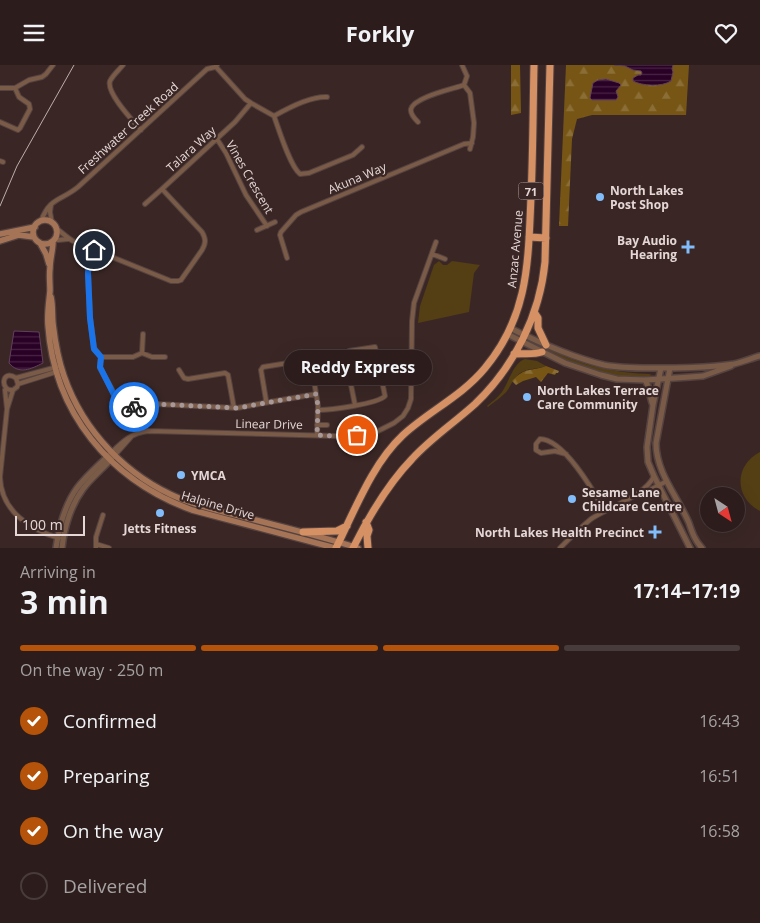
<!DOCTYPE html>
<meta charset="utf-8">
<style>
:root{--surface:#2c1d1c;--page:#342625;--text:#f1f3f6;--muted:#a6a2a3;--line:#483b3b;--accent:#b45309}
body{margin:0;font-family:"Open Sans",sans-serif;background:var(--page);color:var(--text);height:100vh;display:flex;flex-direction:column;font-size:19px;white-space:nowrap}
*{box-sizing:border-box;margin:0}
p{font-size:16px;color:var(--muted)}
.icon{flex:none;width:28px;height:28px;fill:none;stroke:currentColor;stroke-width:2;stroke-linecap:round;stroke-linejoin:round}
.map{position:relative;height:483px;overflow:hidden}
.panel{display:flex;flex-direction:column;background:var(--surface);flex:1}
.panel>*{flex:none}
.needle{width:32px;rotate:144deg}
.tools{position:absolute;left:700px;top:422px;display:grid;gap:10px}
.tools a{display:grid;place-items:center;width:45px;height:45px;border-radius:50%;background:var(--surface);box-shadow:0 5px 20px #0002,0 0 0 1px var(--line);font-size:25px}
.scale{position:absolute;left:15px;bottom:12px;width:70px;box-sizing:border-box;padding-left:5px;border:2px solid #e4d7d6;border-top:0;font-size:14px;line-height:18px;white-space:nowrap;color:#e4d7d6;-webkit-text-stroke:4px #3a2725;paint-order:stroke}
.pin{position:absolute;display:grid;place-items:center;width:42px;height:42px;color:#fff;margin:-21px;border:2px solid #fff;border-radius:50%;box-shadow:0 1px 5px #0007}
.courier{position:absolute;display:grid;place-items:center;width:50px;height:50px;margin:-25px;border:4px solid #1a73e8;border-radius:50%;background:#fff;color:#222;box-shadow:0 1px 6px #0007}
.bubble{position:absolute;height:35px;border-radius:18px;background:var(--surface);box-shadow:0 5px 20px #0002,0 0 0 1px var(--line);font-size:16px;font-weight:700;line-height:35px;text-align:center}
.head em{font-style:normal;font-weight:700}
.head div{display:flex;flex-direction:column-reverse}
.head{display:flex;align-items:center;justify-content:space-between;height:85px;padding:0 20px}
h1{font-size:32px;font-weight:700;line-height:38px}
.bar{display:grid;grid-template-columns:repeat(4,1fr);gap:8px 5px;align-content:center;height:60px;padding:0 20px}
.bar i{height:6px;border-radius:4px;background:var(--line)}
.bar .active{background:var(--accent)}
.bar p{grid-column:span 4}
ol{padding:0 20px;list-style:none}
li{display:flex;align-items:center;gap:15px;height:55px}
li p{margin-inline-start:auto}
li .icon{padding:5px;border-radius:50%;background:var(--accent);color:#fff;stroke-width:4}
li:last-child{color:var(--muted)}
li i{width:28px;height:28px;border:2px solid var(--line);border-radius:50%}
header{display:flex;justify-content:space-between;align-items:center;height:65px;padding:0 20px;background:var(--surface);font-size:22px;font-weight:700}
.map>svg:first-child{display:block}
.green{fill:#543e14}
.forest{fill:url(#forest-firs)}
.water{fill:url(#water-rules);stroke:#61405b}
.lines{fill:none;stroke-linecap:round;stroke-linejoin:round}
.minor-casing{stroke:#554341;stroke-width:6}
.tertiary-casing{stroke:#554341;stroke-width:8}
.secondary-casing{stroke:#554341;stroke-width:8}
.trunk-casing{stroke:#554341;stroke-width:9}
.minor{stroke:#7a5b48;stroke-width:4}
.tertiary{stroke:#7a5b48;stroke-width:5}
.secondary{stroke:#a57456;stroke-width:5.5}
.trunk{stroke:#d59064;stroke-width:7}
.rail{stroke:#bcaeac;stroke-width:1}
.done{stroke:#a89998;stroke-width:5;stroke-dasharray:0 9}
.route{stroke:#1a73e8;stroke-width:6}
.poi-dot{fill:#80bdfa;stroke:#3a2725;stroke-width:2}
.labels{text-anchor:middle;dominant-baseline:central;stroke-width:4.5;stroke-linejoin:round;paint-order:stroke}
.shield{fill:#3a2725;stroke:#b1a2a1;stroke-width:1}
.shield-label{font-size:11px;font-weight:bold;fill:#e4d7d6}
.street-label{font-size:12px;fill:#e4d7d6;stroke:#3a2725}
.poi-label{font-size:12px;font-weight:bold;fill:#e4d7d6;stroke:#3a2725;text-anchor:start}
</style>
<header><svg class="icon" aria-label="menu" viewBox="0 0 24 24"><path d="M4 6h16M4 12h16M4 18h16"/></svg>Forkly<svg class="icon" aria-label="heart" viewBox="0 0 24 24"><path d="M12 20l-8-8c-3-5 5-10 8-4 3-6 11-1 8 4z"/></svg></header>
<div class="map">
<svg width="760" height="483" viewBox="0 0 760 483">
<defs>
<pattern id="forest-firs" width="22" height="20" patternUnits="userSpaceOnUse" patternTransform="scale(1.25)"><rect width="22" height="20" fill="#775615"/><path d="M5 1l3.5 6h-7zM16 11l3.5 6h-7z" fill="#8a6e36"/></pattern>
<pattern id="water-rules" width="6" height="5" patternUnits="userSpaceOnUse" patternTransform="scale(1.25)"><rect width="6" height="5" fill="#290026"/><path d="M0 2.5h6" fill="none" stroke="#482445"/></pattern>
</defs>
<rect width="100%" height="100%" fill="#3a2725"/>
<path class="green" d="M439 196 443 200H447L452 196 480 200 474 208 469 247 418 258 420 241 434 200Z
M530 276C543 279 554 287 566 292 593 303 620 308 649 309L652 310C619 322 560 293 530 278Z
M525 294 537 296 546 301C538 304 530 303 522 307 514 311 512 319 507 326 502 332 494 337 488 342L487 341C492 337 498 332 502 327 509 317 513 298 525 294Z
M760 387V446C734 433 734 400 760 387Z"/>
<path class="forest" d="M511 0H520L521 48 511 50Z
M566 0H689L686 50H592L577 54 572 74 568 161H559Z
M546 301 559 306 558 308H556L555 310 548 308 541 317 536 312 523 316 516 320 512 316C526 301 531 307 546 301Z"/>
<path class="water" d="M614 0H673L672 4 673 7 671 16C662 22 642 21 633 16V13L638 10H641L642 8 641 6 633 5 625 1Z
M606 14 619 18 621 20 616 26 618 32 616 35H592L590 33 593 18 598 15Z
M14 266 39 267 43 298C31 304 19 310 9 298Z"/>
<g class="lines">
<defs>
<path id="minor" d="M123 0C119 5 113 10 110 16 106 28 133 56 141 65
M462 0 467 11 464 20
M216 2 245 34 251 38 274 51C279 65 290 101 300 109L309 108 353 90 362 82
M464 20 470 28 474 58 473 72 470 84
M0 23H15L29 15 42 12 46 9 53 0
M274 51C288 43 311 31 327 32
M0 57 18 65 20 63 30 44 29 39 19 32 15 23
M418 57C415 54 410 48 411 44 414 32 453 24 464 20
M217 74 226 88 246 130 267 161
M0 96 3 97
M145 139 162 124
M51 140 50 147 52 158
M41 156C50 132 61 136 78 122L207 4 215 2 217 0
M57 164C63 168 68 174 75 177L171 216H178L181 215 202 185C206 178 206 174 202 167L162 124 235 57 251 38
M257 165 275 157
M55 174 58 175 68 174
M95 185 89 198 88 208 90 253 94 283 101 292 100 303 116 332 124 339 137 344 145 349 150 343 156 339 237 343 264 338 266 335 261 305 263 302 307 295 311 297 318 341 317 370
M432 189 445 194
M287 193 280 170 281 167 296 150 301 147 464 79 472 78
M142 288 143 269
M101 292H133L142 288 152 292H165
M179 305 184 313 188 314 225 308 228 310 234 343
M16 313 57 302
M18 319 59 306
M5 325 7 344 0 412C1 446 30 465 59 473
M13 325C0 327 1 303 16 313L18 319
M264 338 316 329
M7 344 13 325 17 322 18 319
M318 345C331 345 377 339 385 331L375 282 349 286 345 290 355 340
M317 360H327
M112 387C123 376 132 368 148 366L336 371 374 368 394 358 403 351 408 343 411 334 412 256 414 238 436 177
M566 389 555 386 541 388 536 385V379L540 374C564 374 594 427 605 446
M115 390 131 372
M635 431 644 428 667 416
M96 479 109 483
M96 483V472L103 450
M560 483C570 473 580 463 591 454 609 442 645 431 654 411"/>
<path id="tertiary" d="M510 263C540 278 571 292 604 300 619 303 634 303 650 303 679 303 705 303 734 299 743 297 752 293 760 291
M507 269 565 298 601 310 617 314 645 315 690 312 703 311 731 301
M661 303 653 340 647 382 648 397 654 411 690 483
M670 303 656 378C656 408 678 432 689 458 692 467 695 476 702 483
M645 315C651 324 649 332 653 340
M56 483C59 462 64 441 77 423 86 411 99 400 110 389
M62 483C64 463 71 440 83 424 92 412 104 403 113 392"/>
<path id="secondary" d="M33 167a12 12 0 1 1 24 0a12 12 0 1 1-24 0Z
M0 169 35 162
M0 176 19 170 34 172
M53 176C53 185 50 194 50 203 49 210 50 218 50 226 49 237 47 248 48 260 54 348 110 415 192 445L335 483
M40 178 46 189 49 199
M51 232C53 241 52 250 53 259 55 276 58 294 64 311 83 366 127 412 181 434 201 442 223 447 244 452 282 462 320 471 358 483"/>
<path id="trunk" d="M529 172 546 173
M534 247 538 253V263L546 280
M514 289C523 288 533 290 542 287
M366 457 369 465 367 471 368 483
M303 467 337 466 347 461
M336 483C355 445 372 399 403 370 429 346 462 331 485 303 529 250 528 197 531 132 533 88 533 44 534 0
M353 483C369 451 387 420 412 394 431 373 454 358 475 339 514 302 540 250 545 197L550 0"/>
</defs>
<use href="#minor" class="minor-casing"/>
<use href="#tertiary" class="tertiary-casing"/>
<use href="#secondary" class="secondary-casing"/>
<use href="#trunk" class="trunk-casing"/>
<use href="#minor" class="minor"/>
<use href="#tertiary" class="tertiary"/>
<use href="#secondary" class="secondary"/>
<use href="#trunk" class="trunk"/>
<path class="rail" d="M0 141 17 101 74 0"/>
</g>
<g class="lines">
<path class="done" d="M134 342 145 349 150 343 156 339 237 343 316 329 318 341 317 370 336 371 357 370"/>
<path class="route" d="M94 185 89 198 88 208 90 253 94 284 101 292 100 302 114 330 120 336 124 339 134 342"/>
</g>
<g class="poi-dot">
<circle cx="600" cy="132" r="5"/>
<path d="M685.5 174.5h5v5h5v5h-5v5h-5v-5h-5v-5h5z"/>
<circle cx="527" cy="332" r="5"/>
<circle cx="181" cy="410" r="5"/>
<circle cx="572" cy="434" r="5"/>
<circle cx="160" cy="448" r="5"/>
<path d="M652.5 459.5h5v5h5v5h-5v5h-5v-5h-5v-5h5z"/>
</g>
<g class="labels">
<rect class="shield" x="518.5" y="117.5" width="25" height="17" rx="4"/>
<g class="shield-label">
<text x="531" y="126">71</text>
</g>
<g class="street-label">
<text transform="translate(128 63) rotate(-42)">Freshwater Creek Road</text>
<text transform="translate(191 84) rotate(-42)">Talara Way</text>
<text transform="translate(250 112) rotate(60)">Vines Crescent</text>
<text transform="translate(357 113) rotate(-23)">Akuna Way</text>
<text transform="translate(515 184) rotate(-85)">Anzac Avenue</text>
<text transform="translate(269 359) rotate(1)">Linear Drive</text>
<text transform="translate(218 440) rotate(16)">Halpine Drive</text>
</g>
<g class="poi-label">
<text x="610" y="125">North Lakes<tspan x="610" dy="14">Post Shop</tspan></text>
<text x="677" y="175" text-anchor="end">Bay Audio<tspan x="677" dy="14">Hearing</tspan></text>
<text x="537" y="325">North Lakes Terrace<tspan x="537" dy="14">Care Community</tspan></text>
<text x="191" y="410">YMCA</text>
<text x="582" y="427">Sesame Lane<tspan x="582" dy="14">Childcare Centre</tspan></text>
<text x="160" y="463" text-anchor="middle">Jetts Fitness</text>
<text x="644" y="467" text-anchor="end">North Lakes Health Precinct</text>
</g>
</g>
</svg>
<div class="tools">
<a><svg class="needle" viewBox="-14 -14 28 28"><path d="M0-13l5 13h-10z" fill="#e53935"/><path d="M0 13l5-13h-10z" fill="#a6a2a3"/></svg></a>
</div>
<div class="scale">100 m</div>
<div class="pin" style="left:357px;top:370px;background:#ea580c"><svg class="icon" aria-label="bag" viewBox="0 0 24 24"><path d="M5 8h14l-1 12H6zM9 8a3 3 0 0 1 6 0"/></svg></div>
<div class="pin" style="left:94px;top:185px;background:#1f2937"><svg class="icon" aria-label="home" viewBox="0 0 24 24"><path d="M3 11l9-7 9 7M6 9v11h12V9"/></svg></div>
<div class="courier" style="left:134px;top:342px"><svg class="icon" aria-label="bike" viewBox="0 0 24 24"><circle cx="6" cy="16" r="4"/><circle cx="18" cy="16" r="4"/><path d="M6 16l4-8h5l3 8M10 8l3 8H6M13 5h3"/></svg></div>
<div class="bubble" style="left:284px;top:285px;width:148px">Reddy Express</div>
</div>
<section class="panel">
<div class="head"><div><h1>3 min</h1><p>Arriving in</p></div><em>17:14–17:19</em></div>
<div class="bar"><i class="active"></i><i class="active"></i><i class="active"></i><i></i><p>On the way · 250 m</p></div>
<ol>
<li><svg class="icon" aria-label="check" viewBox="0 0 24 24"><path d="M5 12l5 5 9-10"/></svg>Confirmed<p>16:43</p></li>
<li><svg class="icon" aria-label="check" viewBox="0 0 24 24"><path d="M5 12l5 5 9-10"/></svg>Preparing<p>16:51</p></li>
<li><svg class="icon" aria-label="check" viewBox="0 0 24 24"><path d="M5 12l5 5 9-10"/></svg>On the way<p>16:58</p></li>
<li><i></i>Delivered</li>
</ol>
</section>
